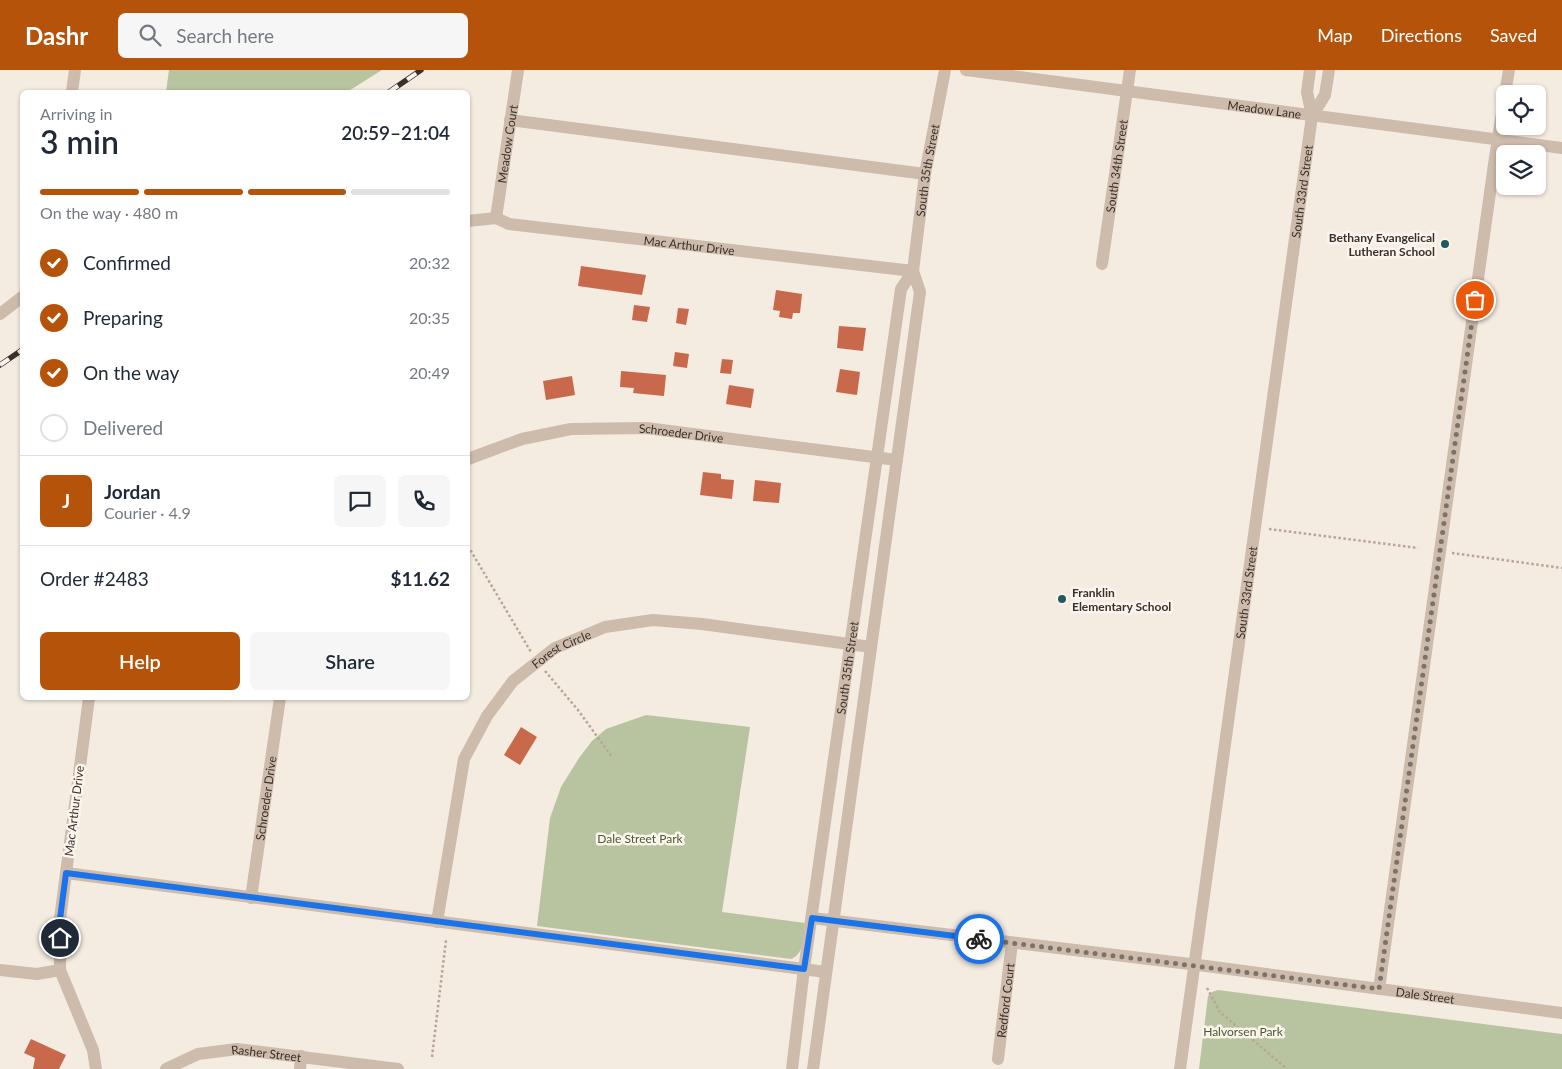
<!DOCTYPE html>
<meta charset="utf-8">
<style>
:root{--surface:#fff;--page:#f6f6f7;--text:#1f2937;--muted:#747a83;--line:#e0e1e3;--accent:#b45309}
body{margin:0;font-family:Lato,sans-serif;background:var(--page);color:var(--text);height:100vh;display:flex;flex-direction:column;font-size:19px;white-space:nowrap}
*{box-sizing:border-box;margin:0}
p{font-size:16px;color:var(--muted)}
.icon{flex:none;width:28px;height:28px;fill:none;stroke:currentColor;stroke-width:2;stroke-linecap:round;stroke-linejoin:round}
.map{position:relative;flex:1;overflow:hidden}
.panel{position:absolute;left:20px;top:20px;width:450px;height:610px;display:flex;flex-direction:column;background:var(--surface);border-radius:8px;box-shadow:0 1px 4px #0004}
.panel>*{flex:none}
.buttons{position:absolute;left:1496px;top:15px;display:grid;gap:10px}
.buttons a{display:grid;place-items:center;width:50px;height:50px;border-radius:8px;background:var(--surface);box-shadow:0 1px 4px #0004;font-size:25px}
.pin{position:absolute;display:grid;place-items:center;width:42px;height:42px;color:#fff;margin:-21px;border:2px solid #fff;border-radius:50%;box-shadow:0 1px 5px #0007}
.courier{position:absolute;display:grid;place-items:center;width:50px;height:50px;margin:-25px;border:4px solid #1a73e8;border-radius:50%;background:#fff;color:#222;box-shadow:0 1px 6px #0007}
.overview em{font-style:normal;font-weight:600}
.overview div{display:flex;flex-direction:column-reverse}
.overview{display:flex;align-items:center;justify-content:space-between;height:85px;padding:0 20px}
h1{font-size:32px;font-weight:600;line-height:38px}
.bar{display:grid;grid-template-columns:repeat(4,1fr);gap:8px 5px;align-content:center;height:60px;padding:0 20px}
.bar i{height:6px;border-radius:4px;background:var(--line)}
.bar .current{background:var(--accent)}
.bar p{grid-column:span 4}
.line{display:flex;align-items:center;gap:12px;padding:0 20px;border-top:1px solid var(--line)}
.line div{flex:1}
.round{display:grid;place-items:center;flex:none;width:52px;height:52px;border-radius:8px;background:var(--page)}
ol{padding:0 20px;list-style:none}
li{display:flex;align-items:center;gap:15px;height:55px}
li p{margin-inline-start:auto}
li .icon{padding:5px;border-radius:50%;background:var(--accent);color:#fff;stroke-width:4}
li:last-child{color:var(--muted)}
li i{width:28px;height:28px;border:2px solid var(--line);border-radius:50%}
.primary-button{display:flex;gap:10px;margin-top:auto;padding:10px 20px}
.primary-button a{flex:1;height:58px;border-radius:8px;background:var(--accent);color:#fff;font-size:20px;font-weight:600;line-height:58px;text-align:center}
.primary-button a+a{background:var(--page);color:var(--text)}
header{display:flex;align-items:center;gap:30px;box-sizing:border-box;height:70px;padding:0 25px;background:var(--accent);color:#fff}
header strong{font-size:24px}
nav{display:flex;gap:28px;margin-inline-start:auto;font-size:18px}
.search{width:350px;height:45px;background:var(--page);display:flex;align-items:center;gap:12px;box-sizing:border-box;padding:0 18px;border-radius:8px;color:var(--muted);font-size:19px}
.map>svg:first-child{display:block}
.green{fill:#b8c4a0}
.building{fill:#c8694b}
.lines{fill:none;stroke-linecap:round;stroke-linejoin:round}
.path{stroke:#b9a596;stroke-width:2.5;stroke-dasharray:2.5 2.5;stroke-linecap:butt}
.minor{stroke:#cdbbac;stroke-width:12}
.rail-casing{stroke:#3b302b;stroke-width:5.5}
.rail{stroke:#fbf5ee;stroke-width:4;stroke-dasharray:11;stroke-linecap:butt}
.done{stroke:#7c716b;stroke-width:5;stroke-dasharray:0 9}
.route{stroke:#1a73e8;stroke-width:6}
.poi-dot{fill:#1f5a5e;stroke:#fbf5ee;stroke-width:2}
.labels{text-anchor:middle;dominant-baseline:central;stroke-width:5;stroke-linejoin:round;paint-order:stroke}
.street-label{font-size:12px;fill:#3b302b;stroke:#fbf5ee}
.poi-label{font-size:12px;font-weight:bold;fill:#3b302b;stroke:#fbf5ee;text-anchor:end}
.park-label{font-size:12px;fill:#4a5a2e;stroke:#fbf5ee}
</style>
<header>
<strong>Dashr</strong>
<div class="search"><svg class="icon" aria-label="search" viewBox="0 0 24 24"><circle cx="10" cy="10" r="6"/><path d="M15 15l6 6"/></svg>Search here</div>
<nav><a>Map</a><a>Directions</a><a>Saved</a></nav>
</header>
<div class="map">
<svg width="1562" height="999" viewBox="0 0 1562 999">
<rect width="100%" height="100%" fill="#f4ebe1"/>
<path class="green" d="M169 0H382L347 22H166Z
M646 645 750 657 722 842 805 853C803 866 805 884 791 889L537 856 550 748 561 717 579 688 592 671 606 659Z
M1218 920 1562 964V999H1199L1208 926 1212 922Z"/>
<path class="building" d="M581 196 646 205 642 225 578 216Z
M776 220 802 224 800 243H793L792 249 779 247 780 241 773 240Z
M634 235 650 237 647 252 632 250Z
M678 238 689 239 686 255 676 253Z
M839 256 866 258 863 281 837 278Z
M675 282 689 284 687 298 673 296Z
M722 289 733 290 731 304 720 303Z
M840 299 860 302 857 325 836 322Z
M621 301 666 305 664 326 633 323 634 318 620 317Z
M572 306 575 325 546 330 543 311Z
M729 315 754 319 751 338 726 334Z
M703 402 721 404V409L734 410 732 429 700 425Z
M755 410 781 413 779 433 753 431Z
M521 657 537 667 520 695 504 685Z
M31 969 66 985 59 999H33L35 988 24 983Z"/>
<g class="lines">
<path class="path" d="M1269 459 1418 478
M468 476 531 582
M1452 483 1562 498
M545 601 578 640 612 687
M1207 918 1220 942 1287 999
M432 987 446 870"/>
<g class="minor">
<path id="s1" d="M966 0 1562 78"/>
<path d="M72 22 75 0"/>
<path d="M1505 24 1509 0"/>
<path d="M1312 46 1325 25 1329 0"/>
<path d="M510 50 925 104"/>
<path id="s2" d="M496 148 518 0"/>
<path id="s3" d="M468 151 496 148 509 154 913 201"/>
<path id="s4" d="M1102 194 1130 0"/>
<path d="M0 244 22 227"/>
<path id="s5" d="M468 389 522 369 571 359 646 358 897 390"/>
<path d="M89 628 60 849V900L93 980 96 999"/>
<path d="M66 803 826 902"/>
<path id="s6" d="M251 828 280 628"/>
<path id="s7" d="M812 848 1206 896 1562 943"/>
<path id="s8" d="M437 852 464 689 487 646 513 611 555 578 605 557 653 550 702 554 871 577"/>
<path d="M0 900 37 904 60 900"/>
<path d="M1379 919 1494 94 1505 24"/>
<path id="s9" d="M998 989 1012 873"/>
<path id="s10" d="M166 999 198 984 237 979 398 999"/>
<path d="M300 999 301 986"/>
<path id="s11" d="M792 999 804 899 901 219 913 201 925 104 945 0"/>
<path d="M813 999 920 222 913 201"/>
<path id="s12" d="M1180 999 1312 46 1307 22 1310 0"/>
</g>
<defs>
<path id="rail" d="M389 22 421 0
M0 295 22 280"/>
</defs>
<use href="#rail" class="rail-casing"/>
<use href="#rail" class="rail"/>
</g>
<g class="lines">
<path class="done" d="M979 869 1379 919 1475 230"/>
<path class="route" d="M60 868V849L66 803 804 899 812 848 979 869"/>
</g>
<g class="poi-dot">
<circle cx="1445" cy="174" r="5"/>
<circle cx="1062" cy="529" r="5"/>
</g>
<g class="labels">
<g class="street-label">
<text stroke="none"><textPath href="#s1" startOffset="301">Meadow Lane</textPath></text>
<text stroke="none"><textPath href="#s2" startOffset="75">Meadow Court</textPath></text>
<text stroke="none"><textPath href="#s4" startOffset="99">South 34th Street</textPath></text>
<text stroke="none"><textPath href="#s11" startOffset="911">South 35th Street</textPath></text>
<text stroke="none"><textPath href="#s12" startOffset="886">South 33rd Street</textPath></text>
<text stroke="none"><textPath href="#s3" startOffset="224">Mac Arthur Drive</textPath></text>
<text stroke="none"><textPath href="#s5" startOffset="218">Schroeder Drive</textPath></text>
<text stroke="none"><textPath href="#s12" startOffset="481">South 33rd Street</textPath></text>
<text stroke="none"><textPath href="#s8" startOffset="316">Forest Circle</textPath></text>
<text stroke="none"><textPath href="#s11" startOffset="405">South 35th Street</textPath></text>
<text stroke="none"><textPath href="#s6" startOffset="101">Schroeder Drive</textPath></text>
<text transform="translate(74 741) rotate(-83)">Mac Arthur Drive</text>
<text stroke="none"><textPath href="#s7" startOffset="618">Dale Street</textPath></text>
<text stroke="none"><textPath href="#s9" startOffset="59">Redford Court</textPath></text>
<text stroke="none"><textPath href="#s10" startOffset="104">Rasher Street</textPath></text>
</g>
<g class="poi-label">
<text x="1435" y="167">Bethany Evangelical<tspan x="1435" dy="14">Lutheran School</tspan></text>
<text x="1072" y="522" text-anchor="start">Franklin<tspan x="1072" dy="14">Elementary School</tspan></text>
</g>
<g class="park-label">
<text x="640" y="768">Dale Street Park</text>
<text x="1243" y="961">Halvorsen Park</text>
</g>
</g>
</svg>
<div class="buttons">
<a><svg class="icon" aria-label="locate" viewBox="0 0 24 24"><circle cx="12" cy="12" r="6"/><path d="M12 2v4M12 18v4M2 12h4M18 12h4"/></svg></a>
<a><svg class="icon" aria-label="layers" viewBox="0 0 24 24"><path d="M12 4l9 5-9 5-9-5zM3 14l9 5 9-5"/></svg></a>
</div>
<div class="pin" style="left:1475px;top:230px;background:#ea580c"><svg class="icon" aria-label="bag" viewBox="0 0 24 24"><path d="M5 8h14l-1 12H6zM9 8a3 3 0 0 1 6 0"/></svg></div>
<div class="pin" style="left:60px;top:868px;background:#1f2937"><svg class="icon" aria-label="home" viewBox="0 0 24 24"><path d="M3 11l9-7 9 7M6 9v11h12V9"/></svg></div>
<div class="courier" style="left:979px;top:869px"><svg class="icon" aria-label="bike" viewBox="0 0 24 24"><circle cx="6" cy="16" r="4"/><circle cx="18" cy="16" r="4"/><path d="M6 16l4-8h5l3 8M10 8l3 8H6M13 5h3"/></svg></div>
<section class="panel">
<div class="overview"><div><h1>3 min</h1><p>Arriving in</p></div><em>20:59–21:04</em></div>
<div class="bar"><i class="current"></i><i class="current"></i><i class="current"></i><i></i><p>On the way · 480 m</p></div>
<ol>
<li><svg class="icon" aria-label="check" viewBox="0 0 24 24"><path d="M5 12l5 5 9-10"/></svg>Confirmed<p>20:32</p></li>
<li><svg class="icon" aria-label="check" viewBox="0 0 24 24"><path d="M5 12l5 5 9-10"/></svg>Preparing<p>20:35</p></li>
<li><svg class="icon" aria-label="check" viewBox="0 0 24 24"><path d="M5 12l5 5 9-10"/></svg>On the way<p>20:49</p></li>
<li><i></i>Delivered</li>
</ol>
<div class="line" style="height:90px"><b class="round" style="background:var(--accent);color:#fff">J</b><div><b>Jordan</b><p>Courier · 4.9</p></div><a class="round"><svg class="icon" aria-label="chat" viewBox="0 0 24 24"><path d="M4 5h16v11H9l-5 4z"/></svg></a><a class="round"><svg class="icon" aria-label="phone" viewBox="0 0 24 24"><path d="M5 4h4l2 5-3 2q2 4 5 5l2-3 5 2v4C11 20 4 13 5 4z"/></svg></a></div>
<div class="line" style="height:65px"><div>Order #2483</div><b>$11.62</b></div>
<div class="primary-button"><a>Help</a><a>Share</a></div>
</section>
</div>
